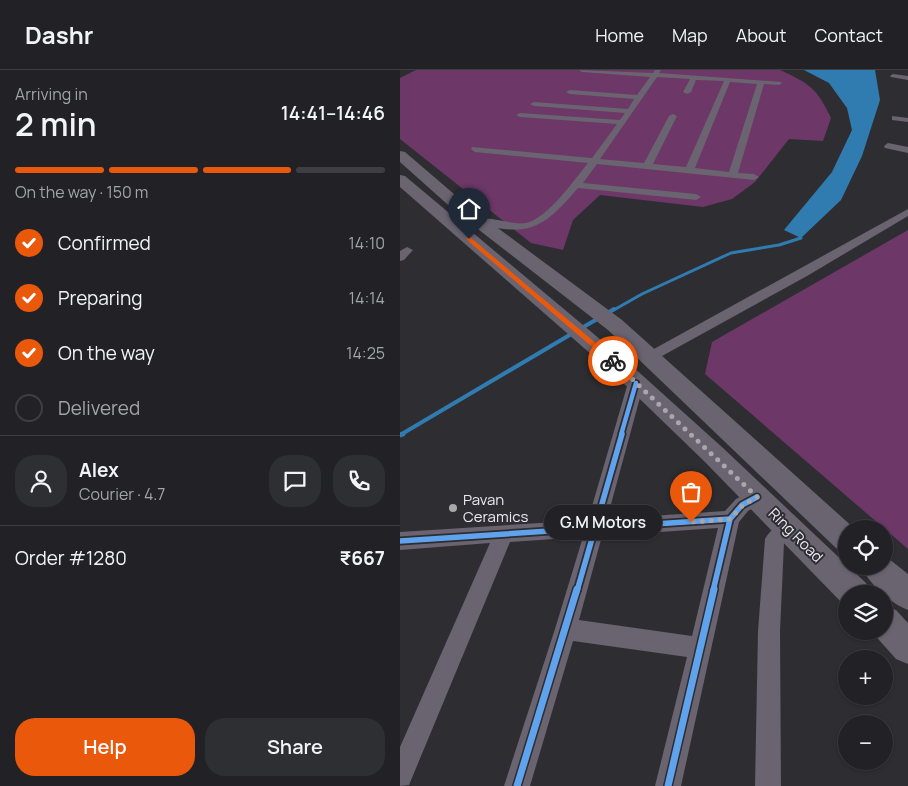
<!DOCTYPE html>
<meta charset="utf-8">
<style>
:root{--surface:#222226;--page:#2e2f32;--text:#f1f3f6;--muted:#a2a4a7;--line:#3f3f43;--accent:#ea580c}
body{margin:0;font-family:Manrope,sans-serif;background:var(--page);color:var(--text);height:100vh;display:flex;flex-direction:column;font-size:19px;white-space:nowrap}
*{box-sizing:border-box;margin:0}
p{font-size:16px;color:var(--muted)}
.icon{flex:none;width:28px;height:28px;fill:none;stroke:currentColor;stroke-width:2;stroke-linecap:round;stroke-linejoin:round}
.map{position:relative;flex:1;overflow:hidden}
.panel{display:flex;flex-direction:column;background:var(--surface);width:400px}
.panel>*{flex:none}
.tools{position:absolute;left:438px;top:450px;display:grid;gap:10px}
.tools a{display:grid;place-items:center;width:55px;height:55px;border-radius:50%;background:var(--surface);box-shadow:0 1px 4px #0004,0 0 0 1px var(--line);font-size:25px}
.pin{position:absolute;display:grid;place-items:center;width:42px;height:42px;color:#fff;margin:-51px -21px;border-radius:50% 50% 50% 0;rotate:-45deg;box-shadow:0 0 5px #0007}
.pin .icon{rotate:45deg}
.courier{position:absolute;display:grid;place-items:center;width:50px;height:50px;margin:-25px;border:4px solid #ea580c;border-radius:50%;background:#fff;color:#222;box-shadow:0 1px 6px #0007}
.bubble{position:absolute;height:35px;border-radius:18px;background:var(--surface);box-shadow:0 1px 4px #0004,0 0 0 1px var(--line);font-size:16px;font-weight:600;line-height:35px;text-align:center}
.head em{font-style:normal;font-weight:600}
.head div{display:flex;flex-direction:column-reverse}
.head{display:flex;align-items:center;justify-content:space-between;height:85px;padding:0 15px}
h1{font-size:32px;font-weight:600;line-height:38px}
.bar{display:grid;grid-template-columns:repeat(4,1fr);gap:8px 5px;align-content:center;height:60px;padding:0 15px}
.bar i{height:6px;border-radius:4px;background:var(--line)}
.bar .selected{background:var(--accent)}
.bar p{grid-column:span 4}
.line{display:flex;align-items:center;gap:12px;padding:0 15px;border-top:1px solid var(--line)}
.line div{flex:1}
.round{display:grid;place-items:center;flex:none;width:52px;height:52px;border-radius:20px;background:var(--page)}
ol{padding:0 15px;list-style:none}
li{display:flex;align-items:center;gap:15px;height:55px}
li p{margin-inline-start:auto}
li .icon{padding:5px;border-radius:50%;background:var(--accent);color:#fff;stroke-width:4}
li:last-child{color:var(--muted)}
li i{width:28px;height:28px;border:2px solid var(--line);border-radius:50%}
.button{display:flex;gap:10px;margin-top:auto;padding:10px 15px}
.button a{flex:1;height:58px;border-radius:20px;background:var(--accent);color:#fff;font-size:20px;font-weight:600;line-height:58px;text-align:center}
.button a+a{background:var(--page);color:var(--text)}
header{display:flex;align-items:center;gap:30px;box-sizing:border-box;height:70px;padding:0 25px;background:var(--surface);border-bottom:1px solid var(--line)}
header strong{font-size:24px}
nav{display:flex;gap:28px;margin-inline-start:auto;font-size:18px}
main{display:flex;flex:1;min-height:0}
.map>svg:first-child{display:block}
.green{fill:#6d3768}
.water{fill:#307cb1}
.lines{fill:none;stroke-linecap:round;stroke-linejoin:round}
.stream-far2{stroke:#307cb1;stroke-width:3}
.stream-far1{stroke:#307cb1;stroke-width:4}
.stream{stroke:#307cb1;stroke-width:5}
.minor{fill:#6a6370;fill-rule:evenodd}
.primary{fill:#6a6471;fill-rule:evenodd}
.cycleway-far2-casing{stroke:#2d2d33;stroke-width:8}
.cycleway-far1-casing{stroke:#2d2d33;stroke-width:9}
.cycleway-casing{stroke:#2d2d33;stroke-width:10}
.cycleway-far2{stroke:#60a3ed;stroke-width:4.5}
.cycleway-far1{stroke:#60a3ed;stroke-width:5.5}
.cycleway{stroke:#60a3ed;stroke-width:7}
.route{fill:#ea580c}
.done{stroke:#a8a7ab;stroke-width:5;stroke-dasharray:0 9}
.poi-dot{fill:#a8a7ab;stroke:#2d2d33;stroke-width:2}
.labels{text-anchor:middle;dominant-baseline:central;stroke-width:4;stroke-linejoin:round;paint-order:stroke}
.poi-label{font-size:15px;fill:#e9e8ec;stroke:#2d2d33;text-anchor:start}
.street-label{font-size:15px;fill:#e9e8ec;stroke:#2d2d33}
</style>
<header>
<strong>Dashr</strong>
<nav><a>Home</a><a>Map</a><a>About</a><a>Contact</a></nav>
</header>
<main>
<section class="panel">
<div class="head"><div><h1>2 min</h1><p>Arriving in</p></div><em>14:41–14:46</em></div>
<div class="bar"><i class="selected"></i><i class="selected"></i><i class="selected"></i><i></i><p>On the way · 150 m</p></div>
<ol>
<li><svg class="icon" aria-label="check" viewBox="0 0 24 24"><path d="M5 12l5 5 9-10"/></svg>Confirmed<p>14:10</p></li>
<li><svg class="icon" aria-label="check" viewBox="0 0 24 24"><path d="M5 12l5 5 9-10"/></svg>Preparing<p>14:14</p></li>
<li><svg class="icon" aria-label="check" viewBox="0 0 24 24"><path d="M5 12l5 5 9-10"/></svg>On the way<p>14:25</p></li>
<li><i></i>Delivered</li>
</ol>
<div class="line" style="height:90px"><a class="round"><svg class="icon" aria-label="person" viewBox="0 0 24 24"><circle cx="12" cy="8" r="4"/><path d="M4 21q1-7 8-7t8 7"/></svg></a><div><b>Alex</b><p>Courier · 4.7</p></div><a class="round"><svg class="icon" aria-label="chat" viewBox="0 0 24 24"><path d="M4 5h16v11H9l-5 4z"/></svg></a><a class="round"><svg class="icon" aria-label="phone" viewBox="0 0 24 24"><path d="M5 4h4l2 5-3 2q2 4 5 5l2-3 5 2v4C11 20 4 13 5 4z"/></svg></a></div>
<div class="line" style="height:65px"><div>Order #1280</div><b>₹667</b></div>
<div class="button"><a>Help</a><a>Share</a></div>
</section>
<div class="map">
<svg width="508" height="716" viewBox="0 0 508 716">
<rect width="100%" height="100%" fill="#2e2e32"/>
<path class="green" d="M16 0H380C410 14 417 18 431 48L423 71 389 69 355 112 332 129 303 137 200 125 173 150 163 180 131 173 0 69V8Z
M508 160V479L305 304 312 272Z"/>
<path class="water" d="M404 0H475L480 30 462 86 441 130 401 168 384 160 432 102 452 60 447 38 429 13Z"/>
<g class="lines">
<path class="stream-far2" d="M212 241 242 224 331 183 379 175 401 168"/>
<path class="stream-far1" d="M206 244 214 239
M180 259 199 248
M0 365 173 263"/>
<path class="stream" d="M0 365 3 364"/>
<path class="minor" d="M179 0 253 3 255 0H261L259 3 381 12 382 13 379 15 364 14 338 103 354 104 359 107 354 110 197 94 183 113 296 124 301 127 296 130 178 118C142 160 129 167 74 153L73 151C81 143 113 156 126 153 148 148 174 110 188 93L75 82 71 79 72 77 192 88 217 54 120 47 116 45 120 43 220 50 225 43 134 36 130 34 134 32 228 39 234 29 170 24 166 22 170 20 237 25 250 7 182 2ZM257 7 290 9 283 22 287 24 291 22 296 10 324 11 286 97 253 94 277 46 273 44 269 46 244 93 200 89ZM330 12 357 14 329 102 295 98Z
M493 4 508 6V10L491 7 490 6Z
M492 46 508 48V52L492 50Z
M488 73 508 77V83L485 78 484 76Z
M508 139V146L407 206 253 291H243L241 288 243 285Z
M7 177 13 180 4 190 0 191V181Z
M236 308 241 309 244 313 207 449 325 441 336 429 357 419 363 422 366 427 363 432 348 441 339 452 281 716H255L287 587 173 571 130 716H104L155 559 183 467 110 472 9 715 0 716V677L90 473 0 480V462L188 450 228 313 231 309ZM318 458 292 566 179 550 202 466Z
M389 450 396 452 398 458 396 464 384 473 380 561 381 716H355L358 561 365 469C370 460 379 453 389 450Z"/>
<path class="primary" d="M0 81 5 82 68 136 222 250 455 459H446V482L436 478 208 260 56 142 0 92Z
M0 105 5 106 232 296 323 378 466 513 471 524H446V536L444 535 305 392 216 306 0 117Z
M484 485 508 504V540C490 533 469 514 461 496H484Z
M484 536 496 540 508 553V594L496 589 471 561H484Z"/>
<defs>
<path id="cycleway-far2" d="M221 365 236 313"/>
<path id="cycleway-far1" d="M0 471 330 449
M177 521 222 364
M313 521 330 449 342 435 357 427"/>
<path id="cycleway" d="M117 716 177 519
M268 716 314 519"/>
</defs>
<use href="#cycleway-far2" class="cycleway-far2-casing"/>
<use href="#cycleway-far1" class="cycleway-far1-casing"/>
<use href="#cycleway" class="cycleway-casing"/>
<use href="#cycleway-far2" class="cycleway-far2"/>
<use href="#cycleway-far1" class="cycleway-far1"/>
<use href="#cycleway" class="cycleway"/>
</g>
<path class="route" d="M67 168H71L216 290V293H211L67 170Z"/>
<g class="lines">
<path class="done" d="M213 291 357 427 342 436 330 449 291 452"/>
</g>
<circle class="poi-dot" cx="53" cy="438" r="5"/>
<g class="labels">
<g class="poi-label">
<text x="63" y="429">Pavan<tspan x="63" dy="17">Ceramics</tspan></text>
</g>
<g class="street-label">
<text transform="translate(396 465) rotate(45)">Ring Road</text>
</g>
</g>
</svg>
<div class="tools">
<a><svg class="icon" aria-label="locate" viewBox="0 0 24 24"><circle cx="12" cy="12" r="6"/><path d="M12 2v4M12 18v4M2 12h4M18 12h4"/></svg></a>
<a><svg class="icon" aria-label="layers" viewBox="0 0 24 24"><path d="M12 4l9 5-9 5-9-5zM3 14l9 5 9-5"/></svg></a>
<a>+</a>
<a>−</a>
</div>
<div class="pin" style="left:291px;top:452px;background:#ea580c"><svg class="icon" aria-label="bag" viewBox="0 0 24 24"><path d="M5 8h14l-1 12H6zM9 8a3 3 0 0 1 6 0"/></svg></div>
<div class="pin" style="left:69px;top:169px;background:#1f2937"><svg class="icon" aria-label="home" viewBox="0 0 24 24"><path d="M3 11l9-7 9 7M6 9v11h12V9"/></svg></div>
<div class="courier" style="left:213px;top:291px"><svg class="icon" aria-label="bike" viewBox="0 0 24 24"><circle cx="6" cy="16" r="4"/><circle cx="18" cy="16" r="4"/><path d="M6 16l4-8h5l3 8M10 8l3 8H6M13 5h3"/></svg></div>
<div class="bubble" style="left:144px;top:435px;width:118px">G.M Motors</div>
</div>
</main>
